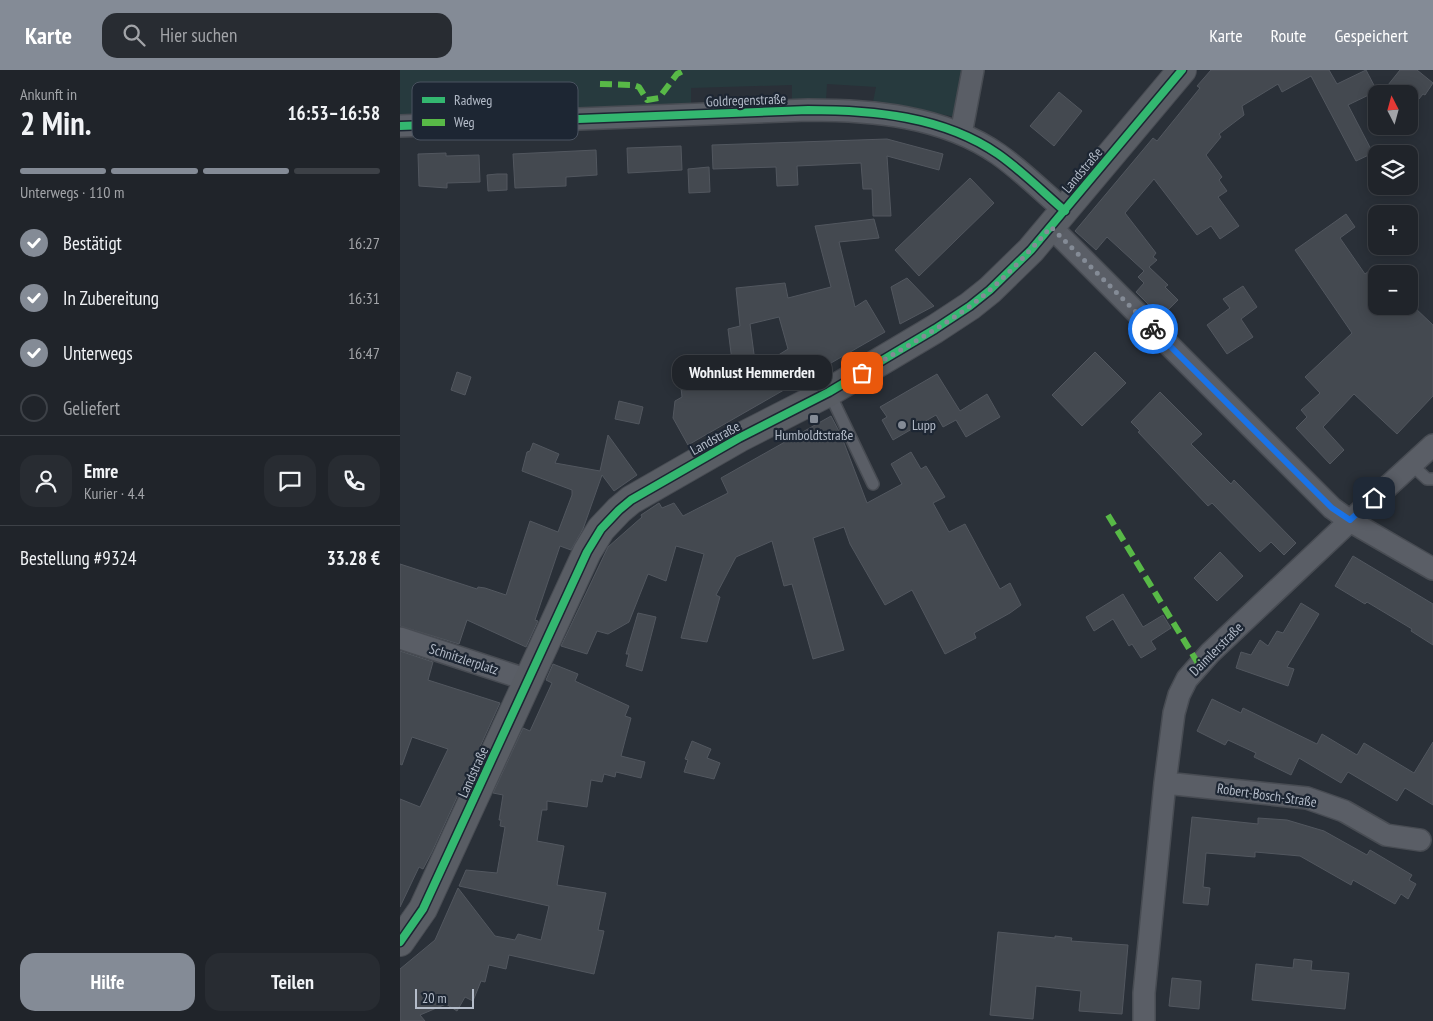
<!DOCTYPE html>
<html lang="de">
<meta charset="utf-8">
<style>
:root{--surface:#20242a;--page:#282c32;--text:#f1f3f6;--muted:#a2a4a8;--line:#3d4147;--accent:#848b96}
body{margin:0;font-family:"PT Sans Narrow",sans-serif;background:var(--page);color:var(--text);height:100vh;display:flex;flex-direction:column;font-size:19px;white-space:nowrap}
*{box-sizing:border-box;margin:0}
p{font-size:16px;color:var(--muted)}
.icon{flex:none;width:28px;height:28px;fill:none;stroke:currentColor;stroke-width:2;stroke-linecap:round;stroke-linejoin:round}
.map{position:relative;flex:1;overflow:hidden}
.sheet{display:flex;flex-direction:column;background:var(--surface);width:400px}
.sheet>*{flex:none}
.needle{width:32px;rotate:354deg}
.fabs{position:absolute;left:968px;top:15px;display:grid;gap:10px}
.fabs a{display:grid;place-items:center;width:50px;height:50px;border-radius:10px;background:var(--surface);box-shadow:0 2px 12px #0003,0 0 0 1px var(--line);font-size:25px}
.scale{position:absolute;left:15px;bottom:12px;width:59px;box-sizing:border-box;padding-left:5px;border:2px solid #b4bcc9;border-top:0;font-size:14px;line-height:18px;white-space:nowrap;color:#b4bcc9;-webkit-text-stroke:4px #1d2633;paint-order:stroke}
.pin{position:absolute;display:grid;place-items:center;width:42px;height:42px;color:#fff;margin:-21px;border-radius:10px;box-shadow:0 2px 8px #0006}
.courier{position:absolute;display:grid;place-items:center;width:50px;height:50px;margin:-25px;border:4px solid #1a73e8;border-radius:50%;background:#fff;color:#222;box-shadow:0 1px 6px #0007}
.bubble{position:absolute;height:35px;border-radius:15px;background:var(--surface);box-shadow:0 2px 12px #0003,0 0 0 1px var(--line);font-size:16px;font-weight:700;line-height:35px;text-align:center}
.headline em{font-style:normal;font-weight:700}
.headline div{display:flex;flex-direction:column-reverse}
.headline{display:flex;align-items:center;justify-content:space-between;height:85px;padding:0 20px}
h1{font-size:32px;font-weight:700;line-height:38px}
.bar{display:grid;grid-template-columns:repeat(4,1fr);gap:8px 5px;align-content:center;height:60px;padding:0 20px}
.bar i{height:6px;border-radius:4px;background:var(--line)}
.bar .active{background:var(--accent)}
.bar p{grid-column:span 4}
.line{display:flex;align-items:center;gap:12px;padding:0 20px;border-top:1px solid var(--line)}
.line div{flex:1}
.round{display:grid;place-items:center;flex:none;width:52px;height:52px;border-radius:15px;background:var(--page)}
ol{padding:0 20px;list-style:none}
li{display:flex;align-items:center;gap:15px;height:55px}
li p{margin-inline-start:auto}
li .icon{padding:5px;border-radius:50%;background:var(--accent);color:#fff;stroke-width:4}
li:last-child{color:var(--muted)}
li i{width:28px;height:28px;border:2px solid var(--line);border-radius:50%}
.primary-button{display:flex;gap:10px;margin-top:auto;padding:10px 20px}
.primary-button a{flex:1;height:58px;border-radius:15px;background:var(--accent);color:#fff;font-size:20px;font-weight:700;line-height:58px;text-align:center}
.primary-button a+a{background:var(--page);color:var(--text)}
header{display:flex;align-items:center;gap:30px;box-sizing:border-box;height:70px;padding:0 25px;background:var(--accent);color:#fff}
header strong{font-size:24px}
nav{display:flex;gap:28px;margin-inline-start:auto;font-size:18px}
.search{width:350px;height:45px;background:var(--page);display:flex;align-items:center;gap:12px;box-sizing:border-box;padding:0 18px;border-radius:15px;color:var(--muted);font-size:19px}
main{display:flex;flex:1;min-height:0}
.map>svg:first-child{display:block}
.green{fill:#273a3e}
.building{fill:#444950;stroke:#52575f;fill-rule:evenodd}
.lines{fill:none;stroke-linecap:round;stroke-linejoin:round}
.lane-casing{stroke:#484c53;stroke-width:14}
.street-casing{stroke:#484c53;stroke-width:24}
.secondary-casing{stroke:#484c53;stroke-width:30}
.lane{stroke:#5a5e66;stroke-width:11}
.street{stroke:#5a5e66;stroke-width:21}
.secondary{stroke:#595d64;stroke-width:28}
.quiet{stroke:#58b947;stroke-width:6;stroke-dasharray:12 6;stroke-linecap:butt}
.cycleway-casing{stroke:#1d2633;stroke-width:11}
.cycleway{stroke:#33b770;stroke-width:8}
.done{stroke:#848b96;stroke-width:5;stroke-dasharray:0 9}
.route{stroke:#1a73e8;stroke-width:6}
.poi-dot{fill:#848b96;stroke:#1d2633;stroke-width:2}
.labels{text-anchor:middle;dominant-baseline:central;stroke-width:4.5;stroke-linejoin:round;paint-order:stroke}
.street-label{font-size:14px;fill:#b4bcc9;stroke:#1d2633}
.poi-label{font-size:14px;fill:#b4bcc9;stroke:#1d2633;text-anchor:start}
.key{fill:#1d2633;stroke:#4a5360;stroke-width:1}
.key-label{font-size:14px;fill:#b4bcc9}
</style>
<header>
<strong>Karte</strong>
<div class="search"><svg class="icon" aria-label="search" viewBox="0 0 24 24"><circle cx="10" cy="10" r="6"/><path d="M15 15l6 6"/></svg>Hier suchen</div>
<nav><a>Karte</a><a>Route</a><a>Gespeichert</a></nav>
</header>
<main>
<section class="sheet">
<div class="headline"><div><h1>2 Min.</h1><p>Ankunft in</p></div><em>16:53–16:58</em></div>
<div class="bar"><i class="active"></i><i class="active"></i><i class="active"></i><i></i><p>Unterwegs · 110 m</p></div>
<ol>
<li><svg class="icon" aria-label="check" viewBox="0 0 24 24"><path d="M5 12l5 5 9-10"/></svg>Bestätigt<p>16:27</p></li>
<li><svg class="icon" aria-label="check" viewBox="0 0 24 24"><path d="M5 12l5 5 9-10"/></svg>In Zubereitung<p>16:31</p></li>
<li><svg class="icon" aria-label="check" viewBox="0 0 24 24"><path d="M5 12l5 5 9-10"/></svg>Unterwegs<p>16:47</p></li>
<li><i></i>Geliefert</li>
</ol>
<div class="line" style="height:90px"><a class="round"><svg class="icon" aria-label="person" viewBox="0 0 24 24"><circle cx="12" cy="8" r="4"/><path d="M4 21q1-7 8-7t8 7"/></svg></a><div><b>Emre</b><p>Kurier · 4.4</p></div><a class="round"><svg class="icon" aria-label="chat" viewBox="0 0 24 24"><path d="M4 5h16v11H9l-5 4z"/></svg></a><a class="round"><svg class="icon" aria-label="phone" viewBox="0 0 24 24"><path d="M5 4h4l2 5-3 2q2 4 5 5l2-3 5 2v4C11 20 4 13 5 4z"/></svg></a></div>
<div class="line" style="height:65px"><div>Bestellung #9324</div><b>33.28 €</b></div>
<div class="primary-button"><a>Hilfe</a><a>Teilen</a></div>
</section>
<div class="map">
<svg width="1033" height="951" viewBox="0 0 1033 951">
<rect width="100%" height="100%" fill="#2a3038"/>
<path class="green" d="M0 0H566L556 47 473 32 476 17 427 14 426 30 392 32V15L291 18V37L0 50Z"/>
<path class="building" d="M811 0H929L937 14 966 0 977 21 948 35 973 83 956 91 911 6 882 22 878 14 842 36 844 45 819 64 821 67 806 85 822 107 819 110 827 121 818 127 839 156 820 169 811 156 797 165 754 109 725 143 756 183 753 187 757 190 749 197 768 215 765 217 778 230 761 247 736 222 744 213 738 207 744 201 707 167 696 180 675 161 753 68 757 71 800 18 797 16Z
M1000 0H1017L1033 13 1025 25 1023 24 1014 35 1009 31V24H999L988 15Z
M659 22 682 41 654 76 630 56Z
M487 69 543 84 539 100 487 86 491 146H473L472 119H463L461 93 397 96 398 115 377 116 376 97 313 99 312 75Z
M281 76 282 100 228 103 227 78Z
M196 80 197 105 166 107V116L115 118 113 84Z
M46 83V86L79 85 80 112 47 113V118L19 116 18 84Z
M309 97 310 122 289 123 288 99Z
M97 104H107V120L88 121 87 105Z
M570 108 594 133 519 206 495 180Z
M946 144 955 157 940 168 965 204 976 196V236H1013L1033 255V326L997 364 954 324 923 357 944 380 930 394 896 358 907 347 901 340 920 323 905 307 952 263 895 180Z
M474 149 479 168 439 172 455 237 466 230 485 262 288 375 273 348 275 331 282 327 281 318 303 306 311 320 334 307 328 259 340 256 336 218 385 213 388 228 431 217 415 156ZM379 247 388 279 356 299 350 254Z
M507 208 534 236 500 254 491 217Z
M843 216 857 237 841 249 853 267 827 284 807 255 830 238 823 229Z
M695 282 726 313 682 356 652 325Z
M57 302 71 307 65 325 51 320Z
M537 304 560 341 587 324 600 347 566 367 556 350 543 357 536 345 493 370 482 350 487 347 480 337Z
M760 322 802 364 791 374 831 414 834 410 896 473 884 485 871 472 860 482 812 433 808 436 738 362 740 361 731 352Z
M219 331 243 337 239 354 215 349Z
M431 346 441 365 467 433 502 414 491 394 511 382 521 399 526 396 545 427 533 433 549 462 565 454 600 519 610 513 621 535 610 543 574 563 576 568 545 584 512 520 485 535 450 474 444 457 413 468 444 580 413 589 392 514 384 516 372 471 336 487 316 525 320 527 307 572 281 568 304 484 276 476 266 511 248 504 229 552 208 564 197 561 187 584 161 576 208 477 242 447 241 445 259 433 262 438 274 433 283 446 328 423 321 408Z
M208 365 237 405 214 421 202 405 183 459 171 480 160 476 135 550 138 551 126 577 67 550 59 574 0 556V494L77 519 78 517 85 518 106 525 130 451 158 462 172 425V420L122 401 127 382 130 381 133 373 159 384 155 393 200 401Z
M820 482 843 506 817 531 794 508Z
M953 486 1033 534V575L1011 561 1012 559 967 532 965 534 935 516Z
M723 524 743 557 763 545 771 558 751 571 756 579 741 588 732 574 729 576 713 549 694 561 686 547Z
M901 533 919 544 887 597 894 599 888 616 836 598 841 582 851 585 860 570 868 576 877 561 883 563Z
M238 543 256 547 242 601 226 596 229 584H226Z
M0 581 33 592 28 610 100 633 32 782 23 799 19 797 0 837V729L20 737 48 679 12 667 2 695 0 694Z
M153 594 178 604 175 611 229 636 225 646 231 648 221 686 245 692 241 708 216 702 215 707 204 704 202 712 191 710 187 737 147 731V740H142L137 771 164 776 157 815 206 823 198 860 204 861 194 904 109 885 106 899 89 895 85 912 81 911 73 931 65 927 57 941 46 934 20 945 25 951H0V899L35 870 58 818 95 866 115 870 118 864 141 870 149 836 59 816 66 800 97 803 105 757 100 756 101 750H99L103 725 93 723 123 658 130 661 152 613 146 610Z
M812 629 841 643 843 638 917 674 922 664 957 685 964 673 1014 703 1033 672V735L1005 718 997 731 948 702 941 713 899 688 891 705 854 687 856 683 828 670 825 675 797 661Z
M292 671 311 679 307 688 320 693 314 709 284 702 288 690 285 689Z
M792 747 858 754V748L887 750 924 761 967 785 970 780 1012 805 1009 810 1016 814 1008 829 1001 824 995 834 953 810 951 815 900 786 855 782V787L806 783 803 817 810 818 808 835 783 833Z
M598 862 655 868V866L672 868 671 871 728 875 722 944 679 941 681 921 636 916 633 949 590 945Z
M894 889 912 891 911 900 949 903 945 939 852 930 856 894 893 898Z
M772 908 801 911 799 939 769 936Z"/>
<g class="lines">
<defs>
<path id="lane" d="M429 322 473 414
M1011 394 1027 409H1033"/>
<path id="street" d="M0 56 408 40C472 40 543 46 598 84 621 100 643 122 665 141
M561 64 573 0
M651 157 932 438 950 451 1033 499
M0 568 128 610
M765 713 907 728 944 741 986 765 1020 770
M744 951V923L765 713 774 643 779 625 787 609 810 583 950 451 1033 375"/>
<path id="secondary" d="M0 872 23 839 187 482 201 459 219 440 231 430 339 368 429 322 535 259 570 236 590 220 631 180 782 0"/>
</defs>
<use href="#lane" class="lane-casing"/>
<use href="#street" class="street-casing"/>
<use href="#secondary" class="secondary-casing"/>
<use href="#lane" class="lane"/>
<use href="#street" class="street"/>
<use href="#secondary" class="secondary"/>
<path class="quiet" d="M200 14 233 15 239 17 247 30 259 28 277 4 285 0
M708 445 799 595"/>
<defs>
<path id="cycleway" d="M0 56 408 40C472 40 543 46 598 84 621 100 643 122 665 141
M0 872 23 839 187 482 201 459 219 440 231 430 339 368 429 322 535 259 570 236 590 220 631 180 782 0"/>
</defs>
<use href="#cycleway" class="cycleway-casing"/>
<use href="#cycleway" class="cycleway"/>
</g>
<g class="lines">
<path class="done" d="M462 303C498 281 535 261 569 237 600 214 626 185 651 157L753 259"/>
<path class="route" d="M753 259 932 438 950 450 974 428"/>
</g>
<g class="poi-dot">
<rect x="409" y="344" width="10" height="10" rx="2.5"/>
<circle cx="502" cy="355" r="5"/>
</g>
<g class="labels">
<g class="street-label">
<text transform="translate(346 30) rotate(-2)">Goldregenstraße</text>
<text transform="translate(682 100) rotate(-50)">Landstraße</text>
<text transform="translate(315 368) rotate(-29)">Landstraße</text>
<text transform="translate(816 579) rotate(-45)">Daimlerstraße</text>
<text transform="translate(64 589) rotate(18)">Schnitzlerplatz</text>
<text transform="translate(73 702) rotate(-66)">Landstraße</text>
<text transform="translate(867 725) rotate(8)">Robert-Bosch-Straße</text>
</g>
<g class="poi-label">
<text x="512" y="355">Lupp</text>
<text x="414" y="365" text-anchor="middle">Humboldtstraße</text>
</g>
</g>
<rect x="12" y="12" width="166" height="58" rx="8" class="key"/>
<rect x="22" y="27" width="23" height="6" fill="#33b770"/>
<rect x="22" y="49" width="23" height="7" fill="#58b947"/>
<g class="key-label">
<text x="54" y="35">Radweg</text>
<text x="54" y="57">Weg</text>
</g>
</svg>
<div class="fabs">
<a><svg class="needle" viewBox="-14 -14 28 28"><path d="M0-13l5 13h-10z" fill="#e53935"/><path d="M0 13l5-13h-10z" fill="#a2a4a8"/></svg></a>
<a><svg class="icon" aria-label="layers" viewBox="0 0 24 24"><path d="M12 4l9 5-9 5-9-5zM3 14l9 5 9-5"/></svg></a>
<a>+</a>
<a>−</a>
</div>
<div class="scale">20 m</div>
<div class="pin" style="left:462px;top:303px;background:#ea580c"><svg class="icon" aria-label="bag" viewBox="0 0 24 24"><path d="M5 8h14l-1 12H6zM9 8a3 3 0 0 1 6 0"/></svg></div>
<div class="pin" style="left:974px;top:428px;background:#1f2937"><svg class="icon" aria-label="home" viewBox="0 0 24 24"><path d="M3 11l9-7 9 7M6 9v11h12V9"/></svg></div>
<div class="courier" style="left:753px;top:259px"><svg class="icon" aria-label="bike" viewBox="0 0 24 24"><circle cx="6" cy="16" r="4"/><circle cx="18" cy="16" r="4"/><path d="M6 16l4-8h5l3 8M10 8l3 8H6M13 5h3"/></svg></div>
<div class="bubble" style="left:272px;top:285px;width:160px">Wohnlust Hemmerden</div>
</div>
</main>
